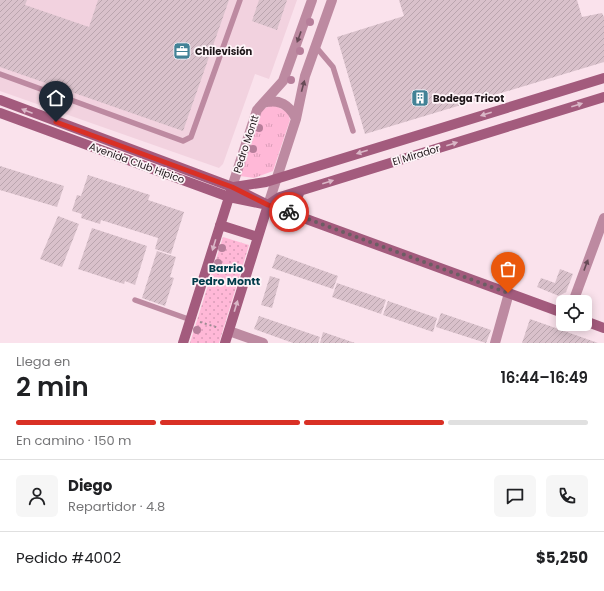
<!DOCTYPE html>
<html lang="es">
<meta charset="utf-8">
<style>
:root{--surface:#fff;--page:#f6f6f6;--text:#202124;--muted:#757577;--line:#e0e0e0;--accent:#d93025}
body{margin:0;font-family:Poppins,sans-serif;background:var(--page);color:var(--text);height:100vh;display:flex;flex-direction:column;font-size:15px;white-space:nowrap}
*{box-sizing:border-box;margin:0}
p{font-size:13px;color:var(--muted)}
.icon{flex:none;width:22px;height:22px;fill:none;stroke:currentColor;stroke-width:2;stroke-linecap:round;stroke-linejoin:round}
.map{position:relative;height:343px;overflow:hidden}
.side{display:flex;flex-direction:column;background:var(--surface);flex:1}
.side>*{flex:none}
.controls{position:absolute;left:556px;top:295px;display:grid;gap:8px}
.controls a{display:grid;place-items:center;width:36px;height:36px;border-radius:6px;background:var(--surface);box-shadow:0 2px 10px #0003;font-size:20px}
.pin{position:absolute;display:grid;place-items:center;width:34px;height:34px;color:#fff;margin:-41px -17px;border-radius:50% 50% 50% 0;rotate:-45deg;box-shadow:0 0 4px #0007}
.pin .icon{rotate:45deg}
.courier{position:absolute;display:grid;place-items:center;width:40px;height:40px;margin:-20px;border:3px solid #d93025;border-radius:50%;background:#fff;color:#222;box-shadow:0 1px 5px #0007}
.head em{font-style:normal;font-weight:600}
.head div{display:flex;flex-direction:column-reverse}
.head{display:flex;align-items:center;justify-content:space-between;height:68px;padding:0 16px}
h1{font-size:26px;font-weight:600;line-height:30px}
.bar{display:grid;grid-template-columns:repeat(4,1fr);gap:6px 4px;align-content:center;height:48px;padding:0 16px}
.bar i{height:5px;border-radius:3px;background:var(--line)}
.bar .active{background:var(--accent)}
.bar p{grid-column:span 4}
.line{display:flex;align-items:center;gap:10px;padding:0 16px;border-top:1px solid var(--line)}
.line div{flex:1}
.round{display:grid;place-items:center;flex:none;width:42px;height:42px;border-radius:6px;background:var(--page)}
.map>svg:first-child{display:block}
.built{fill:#f2d2df}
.grass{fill:url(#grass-tufts)}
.park{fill:url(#park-dots)}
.building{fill:url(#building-hatch)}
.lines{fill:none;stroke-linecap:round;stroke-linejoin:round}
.path{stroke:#9c8b92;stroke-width:2;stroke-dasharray:2 3;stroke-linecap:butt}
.service{stroke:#bd8aa1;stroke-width:5.5}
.minor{stroke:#bd8aa1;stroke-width:10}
.tertiary{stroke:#bd8aa1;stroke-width:10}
.secondary{stroke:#a35b7d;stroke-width:10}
.tree{fill:#b67e9a}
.oneway{fill:#664a56}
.oneway2{fill:#dab7c7}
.done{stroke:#6b5d63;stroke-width:4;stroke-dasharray:0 7.2}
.route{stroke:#d93025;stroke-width:5}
.labels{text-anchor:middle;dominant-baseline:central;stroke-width:3.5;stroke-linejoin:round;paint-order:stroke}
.poi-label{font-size:10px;font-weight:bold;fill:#1e1619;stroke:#fef4f8;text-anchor:start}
.street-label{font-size:10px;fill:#1e1619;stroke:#fef4f8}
.neighbourhood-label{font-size:11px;font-weight:bold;fill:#003b4a;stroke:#fef4f8}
</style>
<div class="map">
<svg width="604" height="343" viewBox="0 0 604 343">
<defs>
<pattern id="grass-tufts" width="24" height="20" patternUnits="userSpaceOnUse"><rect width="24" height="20" fill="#ffb8d7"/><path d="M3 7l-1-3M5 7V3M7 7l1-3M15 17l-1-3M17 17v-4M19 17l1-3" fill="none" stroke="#da9db8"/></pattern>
<pattern id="park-dots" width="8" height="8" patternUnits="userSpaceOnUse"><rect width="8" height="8" fill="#ffb8d7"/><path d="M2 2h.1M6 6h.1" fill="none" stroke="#da9db8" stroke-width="1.8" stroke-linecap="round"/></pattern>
<pattern id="building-hatch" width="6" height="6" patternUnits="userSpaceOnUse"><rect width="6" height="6" fill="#d9c1cb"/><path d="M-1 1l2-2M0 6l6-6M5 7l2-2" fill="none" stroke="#baa5ae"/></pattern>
</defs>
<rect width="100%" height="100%" fill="#fae2ec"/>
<path class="built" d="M0 0H297L269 79 255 74 223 164 219 168 0 91Z"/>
<path class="grass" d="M273 104 288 113 290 120 273 171 254 178 240 176 262 110Z"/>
<path class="park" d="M223 237 249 245 219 343H190Z"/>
<path class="building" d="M0 0H27L25 5 89 27 98 0H229L183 131 0 67Z
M259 0H287L277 30 252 21Z
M399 0H577L582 17 602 13 604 17V62L365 134 337 37 404 16Z
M0 166 64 186 57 207 0 190Z
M88 175 150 195 148 200 184 212 171 254 155 249 158 238 101 220 100 224 81 218 82 214 72 211 77 195 81 196Z
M58 216 79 224 62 267 40 259Z
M92 228 147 246 135 285 125 281 124 284 78 269Z
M157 251 176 257 170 277 174 278 165 306 142 298Z
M277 254 338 276 333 289 272 268Z
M560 269 573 274 566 292 559 296 537 287 541 278 555 283Z
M270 276 280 279 272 308 261 305Z
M337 283 386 300 381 314 332 297Z
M388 301 437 318 433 332 383 315Z
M441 313 491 330 486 343 436 327Z
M259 316 320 337 318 343H293L254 329Z
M530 319 598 343H522Z
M323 332 355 343H320Z"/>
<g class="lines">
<path class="path" d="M200 322 219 328"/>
<path class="service" d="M316 47 333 67 353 131
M0 74 183 141 191 137 240 0
M135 300 191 320"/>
<path class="minor" d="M573 302 604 218
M229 331 263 343
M495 343 509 293"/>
<path class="tertiary" d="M263 103C279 98 290 105 296 119
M232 187 257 110 283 81 312 0
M268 205 296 119 305 76 332 0"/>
<path class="secondary" d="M0 100 232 187 268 205 563 313
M0 113 229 197 268 205 280 197 604 97
M234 187 266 182 604 78
M297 215 296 201 300 191
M220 225 258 237
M585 321 604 328
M183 343 231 191
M225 343 268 205"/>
</g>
<g class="tree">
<circle cx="310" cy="22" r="4"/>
<circle cx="300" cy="51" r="4"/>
<circle cx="291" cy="80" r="4"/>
<circle cx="259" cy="128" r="4"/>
<circle cx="253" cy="149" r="4"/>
<circle cx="222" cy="248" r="4"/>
<circle cx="218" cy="263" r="4"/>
<circle cx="197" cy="330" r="4"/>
</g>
<defs><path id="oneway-solid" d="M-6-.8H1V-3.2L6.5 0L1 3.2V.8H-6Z"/></defs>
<g class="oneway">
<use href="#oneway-solid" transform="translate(299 37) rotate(110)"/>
<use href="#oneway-solid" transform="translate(303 86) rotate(-75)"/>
<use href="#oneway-solid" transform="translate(586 265) rotate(-70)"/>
</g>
<g class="oneway2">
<use href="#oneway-solid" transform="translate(577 105) rotate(-17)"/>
<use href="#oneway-solid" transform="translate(27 111) rotate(-159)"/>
<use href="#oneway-solid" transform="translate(486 114) rotate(163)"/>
<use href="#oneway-solid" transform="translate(452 144) rotate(-17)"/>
<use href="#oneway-solid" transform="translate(362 152) rotate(163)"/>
<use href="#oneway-solid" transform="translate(328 182) rotate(-17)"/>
<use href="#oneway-solid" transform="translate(214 245) rotate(107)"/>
<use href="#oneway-solid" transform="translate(236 306) rotate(-73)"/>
</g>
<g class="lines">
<path class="done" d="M289 212 508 293"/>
<path class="route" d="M56 122 232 187 268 205 289 212"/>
</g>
<defs>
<symbol id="office-square" viewBox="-11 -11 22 22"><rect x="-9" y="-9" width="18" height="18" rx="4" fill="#428296" stroke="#fef4f8"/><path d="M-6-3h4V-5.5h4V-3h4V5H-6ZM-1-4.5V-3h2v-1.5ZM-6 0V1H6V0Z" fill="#fff"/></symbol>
<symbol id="building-square" viewBox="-11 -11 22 22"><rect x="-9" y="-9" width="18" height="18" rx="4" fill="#428296" stroke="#fef4f8"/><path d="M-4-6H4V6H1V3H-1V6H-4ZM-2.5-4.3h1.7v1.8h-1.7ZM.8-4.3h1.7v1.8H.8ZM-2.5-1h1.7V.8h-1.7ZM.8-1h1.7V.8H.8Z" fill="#fff"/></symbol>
</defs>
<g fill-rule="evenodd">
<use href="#office-square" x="172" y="41" width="20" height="20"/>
<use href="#building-square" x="410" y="88" width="20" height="20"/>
</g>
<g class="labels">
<g class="poi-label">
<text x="195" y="51">Chilevisión</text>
<text x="433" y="98">Bodega Tricot</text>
</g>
<g class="street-label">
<text transform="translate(246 144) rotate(-72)">Pedro Montt</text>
<text transform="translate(416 155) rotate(-17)">El Mirador</text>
<text transform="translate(137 163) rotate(20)">Avenida Club Hípico</text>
</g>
<g class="neighbourhood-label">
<text x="226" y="268">Barrio<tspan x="226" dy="13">Pedro Montt</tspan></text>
</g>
</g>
</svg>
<div class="controls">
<a><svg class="icon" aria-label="locate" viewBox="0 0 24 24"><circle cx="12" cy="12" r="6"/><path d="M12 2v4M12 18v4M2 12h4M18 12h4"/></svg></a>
</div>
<div class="pin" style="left:508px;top:293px;background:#ea580c"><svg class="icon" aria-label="bag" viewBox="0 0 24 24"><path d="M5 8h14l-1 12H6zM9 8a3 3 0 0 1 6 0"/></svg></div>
<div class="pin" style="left:56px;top:122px;background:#1f2937"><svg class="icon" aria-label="home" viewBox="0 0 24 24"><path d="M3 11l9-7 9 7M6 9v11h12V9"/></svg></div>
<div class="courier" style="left:289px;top:212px"><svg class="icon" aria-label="bike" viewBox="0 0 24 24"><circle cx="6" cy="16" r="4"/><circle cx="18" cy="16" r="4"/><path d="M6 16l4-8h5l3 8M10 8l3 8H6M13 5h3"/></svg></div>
</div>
<section class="side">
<div class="head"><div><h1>2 min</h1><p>Llega en</p></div><em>16:44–16:49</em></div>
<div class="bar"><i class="active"></i><i class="active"></i><i class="active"></i><i></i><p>En camino · 150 m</p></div>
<div class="line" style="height:72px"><a class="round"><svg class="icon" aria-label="person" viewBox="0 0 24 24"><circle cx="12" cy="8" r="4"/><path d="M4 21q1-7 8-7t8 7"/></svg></a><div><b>Diego</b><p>Repartidor · 4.8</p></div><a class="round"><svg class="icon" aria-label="chat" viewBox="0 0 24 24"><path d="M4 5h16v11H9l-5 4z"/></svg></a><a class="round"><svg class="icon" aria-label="phone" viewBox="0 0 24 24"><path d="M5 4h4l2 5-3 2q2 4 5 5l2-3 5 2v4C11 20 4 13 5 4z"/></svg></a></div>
<div class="line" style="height:52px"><div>Pedido #4002</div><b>$5,250</b></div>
</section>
